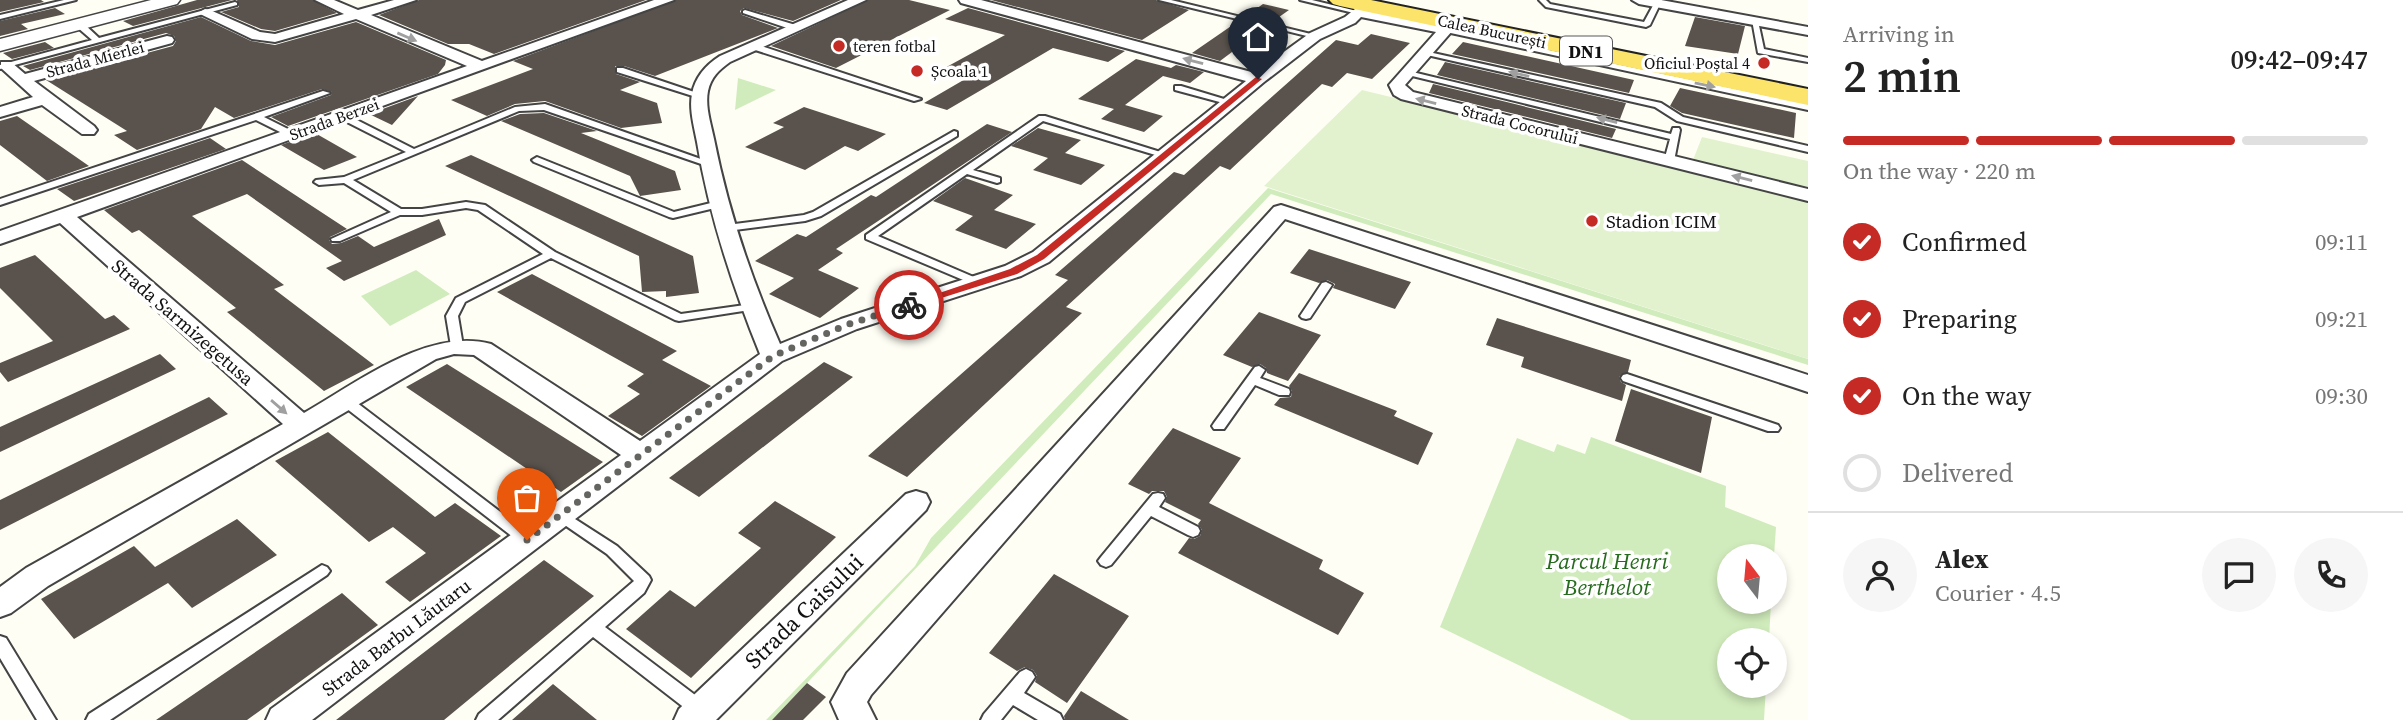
<!DOCTYPE html>
<meta charset="utf-8">
<style>
:root{--surface:#fff;--page:#f6f6f6;--text:#222;--muted:#767676;--line:#e0e0e0;--accent:#c62a24}
body{margin:0;font-family:"Source Serif 4",serif;background:var(--page);color:var(--text);height:100vh;display:flex;flex-direction:column;font-size:26px;white-space:nowrap}
*{box-sizing:border-box;margin:0}
p{font-size:23px;color:var(--muted)}
.icon{flex:none;width:38px;height:38px;fill:none;stroke:currentColor;stroke-width:2;stroke-linecap:round;stroke-linejoin:round}
.map{position:relative;flex:1;overflow:hidden}
.drawer{display:flex;flex-direction:column;background:var(--surface);width:595px}
.drawer>*{flex:none}
.needle{width:46px;rotate:344deg}
.fabs{position:absolute;left:1717px;top:544px;display:grid;gap:14px}
.fabs a{display:grid;place-items:center;width:70px;height:70px;border-radius:50%;background:var(--surface);box-shadow:0 4px 10px #0003;font-size:35px}
.pin{position:absolute;display:grid;place-items:center;width:60px;height:60px;color:#fff;margin:-72px -30px;border-radius:50% 50% 50% 0;rotate:-45deg;box-shadow:0 0 7px #0007}
.pin .icon{rotate:45deg}
.courier{position:absolute;display:grid;place-items:center;width:70px;height:70px;margin:-35px;border:5px solid #c62a24;border-radius:50%;background:#fff;color:#222;box-shadow:0 2px 9px #0007}
.headline em{font-style:normal;font-weight:600}
.headline div{display:flex;flex-direction:column-reverse}
.headline{display:flex;align-items:center;justify-content:space-between;height:119px;padding:0 35px}
h1{font-size:46px;font-weight:600;line-height:52px}
.bar{display:grid;grid-template-columns:repeat(4,1fr);gap:10px 7px;align-content:center;height:84px;padding:0 35px}
.bar i{height:9px;border-radius:5px;background:var(--line)}
.bar .selected{background:var(--accent)}
.bar p{grid-column:span 4}
.line{display:flex;align-items:center;gap:18px;padding:0 35px;border-top:2px solid var(--line)}
.line div{flex:1}
.round{display:grid;place-items:center;flex:none;width:74px;height:74px;border-radius:37px;background:var(--page)}
ol{padding:0 35px;list-style:none}
li{display:flex;align-items:center;gap:21px;height:77px}
li p{margin-inline-start:auto}
li .icon{padding:7px;border-radius:50%;background:var(--accent);color:#fff;stroke-width:4}
li:last-child{color:var(--muted)}
li i{width:38px;height:38px;border:4px solid var(--line);border-radius:50%}
main{display:flex;flex:1;min-height:0}
.map>svg:first-child{display:block}
.green{fill:#d1ecbc}
.pitch{fill:#e3f2ce}
.building{fill:#5a534d}
.lines{fill:none;stroke-linecap:round;stroke-linejoin:round}
.service-casing{stroke:#444;stroke-width:4}
.minor-casing{stroke:#444;stroke-width:4}
.tertiary-casing{stroke:#444;stroke-width:3}
.primary-casing{stroke:#222;stroke-width:4}
.service{fill:#fff;fill-rule:evenodd}
.minor{fill:#fff;fill-rule:evenodd}
.tertiary{fill:#fff;fill-rule:evenodd}
.primary{fill:#fbe469;fill-rule:evenodd}
.oneway{fill:#a0a0a0}
.route{fill:#c62a24}
.done{stroke:#646461;stroke-width:7;stroke-dasharray:0 12.6}
.poi-dot{fill:#c62a24;stroke:#fff;stroke-width:2.5}
.labels{text-anchor:middle;dominant-baseline:central;stroke-width:7;stroke-linejoin:round;paint-order:stroke}
.far-street-label{font-size:16px;fill:#111;stroke:#fff}
.far-poi-label{font-size:16px;fill:#111;stroke:#fff;text-anchor:start}
.shield{fill:#fff;stroke:#585858;stroke-width:2}
.shield-label{font-size:18px;font-weight:bold;fill:#111}
.poi-label{font-size:19px;fill:#111;stroke:#fff;text-anchor:start}
.street-label{font-size:19px;fill:#111;stroke:#fff}
.near-park-label{font-size:23px;font-style:italic;fill:#276c1e;stroke:#fff}
.near-street-label{font-size:23px;fill:#111;stroke:#fff}
</style>
<main>
<div class="map">
<svg width="1808" height="720" viewBox="0 0 1808 720">
<rect width="100%" height="100%" fill="#fffef5"/>
<path class="green" d="M738 78 776 90 735 110Z
M1268 188 1808 359V365L1271 194 772 720H766L915 566 931 538Z
M416 270 450 294 390 326 361 296Z
M1591 437 1726 486 1725 507 1776 527 1774 556H1729V602H1771L1769 640H1729V686H1766L1764 720H1631L1440 627 1517 438 1554 452 1557 444 1585 454Z"/>
<path class="pitch" d="M1362 90 1808 198V359L1264 186Z
M1702 137 1808 161V187L1693 160Z"/>
<path class="building" d="M0 0H41L44 2 0 12Z
M197 0H232L133 26 123 21Z
M237 0H313L337 13 275 31 261 29 221 12 239 7Z
M419 0H646L494 54 469 44H448L379 15Z
M676 0H841L793 21 744 8 740 11 742 15 778 28 655 76 624 66H615L616 74 640 82 620 90 657 103 662 123 621 128 545 101 515 104 487 116 451 100 533 69 513 61Z
M868 0H909L950 10 836 68 771 46Z
M991 0H1156L1189 10 1142 40Z
M1263 4 1289 10 1272 22 1246 16Z
M55 8 65 14 21 24 28 29 0 36V21Z
M968 8 1125 51 1108 62 1053 48 947 110 924 103 967 78 941 70 1005 35 945 19Z
M201 17 251 41 275 45 356 22 446 60 445 65 438 74 288 126 271 117 331 95 332 92 322 89 234 118 215 107 201 129 137 150 114 135 127 131 46 80 173 46 176 41 174 36 166 33 30 70 23 66Z
M1695 17 1745 26 1738 54 1685 46Z
M1237 22 1264 28 1220 61 1192 53Z
M1371 34 1410 43 1372 79 1347 73 1332 87 1322 84 1230 170 1220 166 1066 307 1082 313 907 477 868 456 1068 280 1055 275 1174 172 1184 175 1336 40 1358 45Z
M45 42 54 48 12 59 3 53Z
M1463 42 1634 80 1629 93 1452 54Z
M1136 59 1171 68 1176 65 1204 72 1190 83 1163 76 1125 105 1163 116 1144 132 1101 119 1114 109 1078 99Z
M1445 62 1626 103 1620 119 1437 75Z
M1433 84 1616 129 1612 138 1429 93Z
M1680 88 1796 113 1794 138 1682 113 1670 106Z
M418 96 392 125 369 114Z
M804 107 886 134 858 151 845 146 805 170 745 147 784 127 773 123Z
M544 113 597 131 581 133 675 171 681 190 640 196 630 176 501 121 520 114Z
M17 116 89 166 47 181 0 145V121Z
M987 124 1012 132 836 249 843 253 818 270 859 288 820 318 769 294 794 278 755 261 797 234 806 237 871 195 876 197Z
M1038 128 1081 140 1065 153 1105 165 1081 185 1033 170 1048 158 1011 146Z
M315 133 357 157 324 170 281 145Z
M210 138 226 149 74 201 57 189Z
M471 155 693 256 699 293 666 297V291L642 292 639 256 445 166Z
M242 160 347 229 330 237 329 240 332 244 341 243 358 236 374 247 439 219 446 235 344 281 326 268 342 261 247 194 192 216 284 285 274 289 374 365 324 391 227 312 236 308 139 230 132 233 104 210Z
M965 178 1013 195 994 210 1036 224 1006 249 955 230 973 216 933 201Z
M1309 249 1411 282 1395 309 1333 288 1335 284 1327 280 1319 283 1290 273Z
M35 255 105 319 114 315 130 329 8 382 0 372V363L53 341 0 288V268Z
M532 274 677 351 662 360 711 386 642 436 608 416 640 394 627 386 644 374 497 292Z
M1259 312 1321 335 1288 381 1267 373 1266 368 1260 364 1252 367 1223 355Z
M1497 318 1631 360 1628 372 1619 377 1621 382 1626 385 1622 401 1521 367 1524 357 1486 345Z
M160 354 176 369 0 452V427Z
M824 362 853 377 699 497 669 478Z
M447 364 603 462 561 492 406 387Z
M1299 373 1397 411 1394 416 1433 433 1418 465 1274 405 1280 398 1291 397 1292 391 1289 386Z
M1631 389 1712 417 1701 473 1615 441Z
M209 397 228 414 0 530V500Z
M1173 428 1241 458 1209 503 1323 560 1319 569 1364 593 1338 635 1178 553 1189 538 1194 539 1200 536 1202 530 1198 524 1201 520 1165 502 1167 497 1164 491H1152L1149 494 1128 484Z
M328 432 435 517 455 503 501 536 410 602 385 582 426 553 393 527 369 542 275 461Z
M775 501 836 537 691 678 626 629 670 590 695 607 761 548 738 533Z
M237 519 277 555 192 608 168 583 74 639 41 599 134 546 155 567Z
M544 560 594 596 444 720H336Z
M1054 574 1129 616 1067 703 1035 682 1037 676 1033 670 1025 667 1017 671 989 653Z
M342 593 378 625 247 720H156Z
M807 683 826 697 803 720H772Z
M553 684 597 720H512Z
M1081 691 1129 720H1065L1064 716Z"/>
<g class="lines">
<defs>
<path id="service" d="M64 0H76L0 19V15Z
M1159 0H1171L1319 36 1315 38Z
M1300 0H1312L1361 12 1358 14Z
M1539 0H1546L1550 4 1644 22 1656 0H1662L1650 25 1646 27 1546 7Z
M235 2 237 3V5L0 69V65L92 40 77 27V23H83L99 38Z
M745 10 799 26 800 28 793 30 743 13V11Z
M1752 20 1758 21 1764 49 1808 58V62L1758 53Z
M1443 28 1808 104V110L1446 32H1443Z
M749 44H755L921 99 914 101 749 48Z
M1424 51 1661 103 1683 117 1808 146V152L1677 121 1655 107 1427 55H1424Z
M617 68H623L703 95 696 97 617 72Z
M1404 70 1671 134 1673 128H1679L1680 130 1674 161 1669 164 1664 161 1670 139 1404 74Z
M1175 86H1181L1234 102 1227 104 1175 90Z
M323 91 330 93 264 117 294 132V136H288L256 120 0 205V199Z
M545 104 715 164 710 167 707 166 544 110 519 111 353 180 401 209H422L466 202 485 205 555 252 681 314 752 304 756 305 758 307 756 309 679 321 675 320 551 258 465 302 458 316 463 346 457 350 451 346 446 316 456 298 543 254 478 210 466 208 422 215H400L340 241H332L331 239 391 212 344 183 319 185 314 182 316 180 344 177 406 152 339 118V114H345L414 149 515 107Z
M1039 116H1045L1170 155 1165 158 1162 157 1043 121 973 170 1000 178V182L997 183 967 174 878 236 983 281 985 283 983 285H975L866 239V235Z
M954 131 957 132V136L821 216 805 221 727 231 722 228 727 225 804 215 813 212Z
M537 157 674 212 719 201 724 204 719 207 673 218 669 217 534 162 532 160Z
M1326 282 1332 285 1310 318 1306 319 1302 318 1300 316 1322 283Z
M1259 366 1265 370 1260 378 1289 389 1290 392 1289 395H1279L1255 385 1224 429H1214L1212 426 1214 423 1255 367Z
M1627 374 1778 425 1780 428 1778 431H1768L1623 381 1621 378 1623 375Z
M347 398 352 399 532 536 535 540 532 544 527 546 522 544 342 405 341 402Z
M1158 493 1163 494 1165 498 1159 507 1198 527 1200 531 1198 535 1193 537 1188 535 1151 516 1111 565 1106 567 1101 565 1098 561 1101 557 1153 494Z
M561 510 617 546 649 576 651 580 644 593 605 627 707 704 710 710 707 716 701 718 695 716 593 637 498 720H476L479 714 634 581 607 554 556 519 554 515 556 511Z
M322 565 327 567 330 571 327 575 110 720H86L89 714Z
M0 636 6 638 56 720H37L0 658Z
M1026 669 1032 672 1035 677 1024 693 1060 714 1063 720H1038L1013 705 1001 720H981L984 714 1020 672Z"/>
<path id="minor" d="M315 0H334L358 10 394 0H416L371 15 482 61 654 0H674L77 217 304 413C357 383 428 327 491 344L640 441 760 354C732 285 709 215 697 142 694 126 689 109 692 94 695 77 706 65 720 56L848 0H866L730 62C719 70 711 77 708 91 705 107 711 124 714 139 728 210 751 278 780 344L841 319 1005 266 1033 252 1246 81 961 3 959 0H981L1255 73 1310 33 1345 17 1365 1 1372 5 1368 10 1446 26 1453 30 1405 85 1413 92 1808 189V201L1401 99 1394 95 1389 85 1436 32 1361 17 1355 23 1320 39 1264 82 1049 262 1021 276 857 329 782 361 312 720H266L271 709 621 455 474 355 454 354 436 359 48 586 11 613 0 617V587L26 568 283 424 60 223 0 244V231L467 66 356 19 275 42 252 39 198 13 205 9 210 10 260 32 275 34 344 14Z
M1632 0H1661L1808 27V35L1639 4Z
M167 36 172 37 174 40 172 43 34 81 94 126 97 130 94 134H82L42 105 0 117V107L33 97 1 68V62H11L25 74Z
M1281 205 1808 375V392L1285 219 871 695 867 702 876 720H839L831 702 847 673 1274 207Z
M916 491 926 494 930 502 926 510 716 720H674L679 709 906 494Z"/>
<path id="tertiary" d="M151 0H180L177 4 0 51V39Z"/>
<path id="primary" d="M1329 0H1371L1808 89V105L1340 6 1333 4Z"/>
</defs>
<use href="#service" class="service-casing"/>
<use href="#minor" class="minor-casing"/>
<use href="#tertiary" class="tertiary-casing"/>
<use href="#primary" class="primary-casing"/>
<use href="#service" class="service"/>
<use href="#minor" class="minor"/>
<use href="#tertiary" class="tertiary"/>
<use href="#primary" class="primary"/>
</g>
<defs><path id="oneway-solid" d="M-6-.8H1V-3.2L6.5 0L1 3.2V.8H-6Z" transform="scale(1.75)"/></defs>
<g class="oneway">
<use href="#oneway-solid" transform="translate(407 37) rotate(23)"/>
<use href="#oneway-solid" transform="translate(1193 61) rotate(-165)"/>
<use href="#oneway-solid" transform="translate(1519 74) rotate(-167)"/>
<use href="#oneway-solid" transform="translate(1705 85) rotate(12)"/>
<use href="#oneway-solid" transform="translate(1426 101) rotate(-166)"/>
<use href="#oneway-solid" transform="translate(1607 120) rotate(-166)"/>
<use href="#oneway-solid" transform="translate(1742 178) rotate(-166)"/>
<use href="#oneway-solid" transform="translate(279 407) rotate(41)"/>
</g>
<path class="route" d="M1256 77 1262 79 1044 259 1017 274 913 307 904 305 1010 269 1037 255Z"/>
<g class="lines">
<path class="done" d="M527 540 773 356 849 324 909 305"/>
</g>
<g class="poi-dot">
<circle cx="839" cy="46" r="7"/>
<circle cx="1764" cy="63" r="7"/>
<circle cx="917" cy="71" r="7"/>
<circle cx="1592" cy="221" r="7"/>
</g>
<g class="labels">
<g class="far-street-label">
<text transform="translate(1492 31) rotate(12)">Calea București</text>
<text transform="translate(95 59) rotate(-15)">Strada Mierlei</text>
<text transform="translate(334 119) rotate(-20)">Strada Berzei</text>
<text transform="translate(1520 124) rotate(14)">Strada Cocorului</text>
</g>
<g class="far-poi-label">
<text x="853" y="46">teren fotbal</text>
<text x="1750" y="63" text-anchor="end">Oficiul Poștal 4</text>
<text x="931" y="71">Școala 1</text>
</g>
<rect class="shield" x="1560" y="36.5" width="52" height="29" rx="5"/>
<g class="shield-label">
<text x="1586" y="51">DN1</text>
</g>
<g class="poi-label">
<text x="1606" y="221">Stadion ICIM</text>
</g>
<g class="street-label">
<text transform="translate(183 322) rotate(41)">Strada Sarmizegetusa</text>
<text transform="translate(396 637) rotate(-37)">Strada Barbu Lăutaru</text>
</g>
<g class="near-park-label">
<text x="1607" y="561">Parcul Henri<tspan x="1607" dy="26">Berthelot</tspan></text>
</g>
<g class="near-street-label">
<text transform="translate(804 611) rotate(-44)">Strada Caisului</text>
</g>
</g>
</svg>
<div class="fabs">
<a><svg class="needle" viewBox="-14 -14 28 28"><path d="M0-13l5 13h-10z" fill="#e53935"/><path d="M0 13l5-13h-10z" fill="#767676"/></svg></a>
<a><svg class="icon" aria-label="locate" viewBox="0 0 24 24"><circle cx="12" cy="12" r="6"/><path d="M12 2v4M12 18v4M2 12h4M18 12h4"/></svg></a>
</div>
<div class="pin" style="left:527px;top:540px;background:#ea580c"><svg class="icon" aria-label="bag" viewBox="0 0 24 24"><path d="M5 8h14l-1 12H6zM9 8a3 3 0 0 1 6 0"/></svg></div>
<div class="pin" style="left:1258px;top:79px;background:#1f2937"><svg class="icon" aria-label="home" viewBox="0 0 24 24"><path d="M3 11l9-7 9 7M6 9v11h12V9"/></svg></div>
<div class="courier" style="left:909px;top:305px"><svg class="icon" aria-label="bike" viewBox="0 0 24 24"><circle cx="6" cy="16" r="4"/><circle cx="18" cy="16" r="4"/><path d="M6 16l4-8h5l3 8M10 8l3 8H6M13 5h3"/></svg></div>
</div>
<section class="drawer">
<div class="headline"><div><h1>2 min</h1><p>Arriving in</p></div><em>09:42–09:47</em></div>
<div class="bar"><i class="selected"></i><i class="selected"></i><i class="selected"></i><i></i><p>On the way · 220 m</p></div>
<ol>
<li><svg class="icon" aria-label="check" viewBox="0 0 24 24"><path d="M5 12l5 5 9-10"/></svg>Confirmed<p>09:11</p></li>
<li><svg class="icon" aria-label="check" viewBox="0 0 24 24"><path d="M5 12l5 5 9-10"/></svg>Preparing<p>09:21</p></li>
<li><svg class="icon" aria-label="check" viewBox="0 0 24 24"><path d="M5 12l5 5 9-10"/></svg>On the way<p>09:30</p></li>
<li><i></i>Delivered</li>
</ol>
<div class="line" style="height:126px"><a class="round"><svg class="icon" aria-label="person" viewBox="0 0 24 24"><circle cx="12" cy="8" r="4"/><path d="M4 21q1-7 8-7t8 7"/></svg></a><div><b>Alex</b><p>Courier · 4.5</p></div><a class="round"><svg class="icon" aria-label="chat" viewBox="0 0 24 24"><path d="M4 5h16v11H9l-5 4z"/></svg></a><a class="round"><svg class="icon" aria-label="phone" viewBox="0 0 24 24"><path d="M5 4h4l2 5-3 2q2 4 5 5l2-3 5 2v4C11 20 4 13 5 4z"/></svg></a></div>
</section>
</main>
